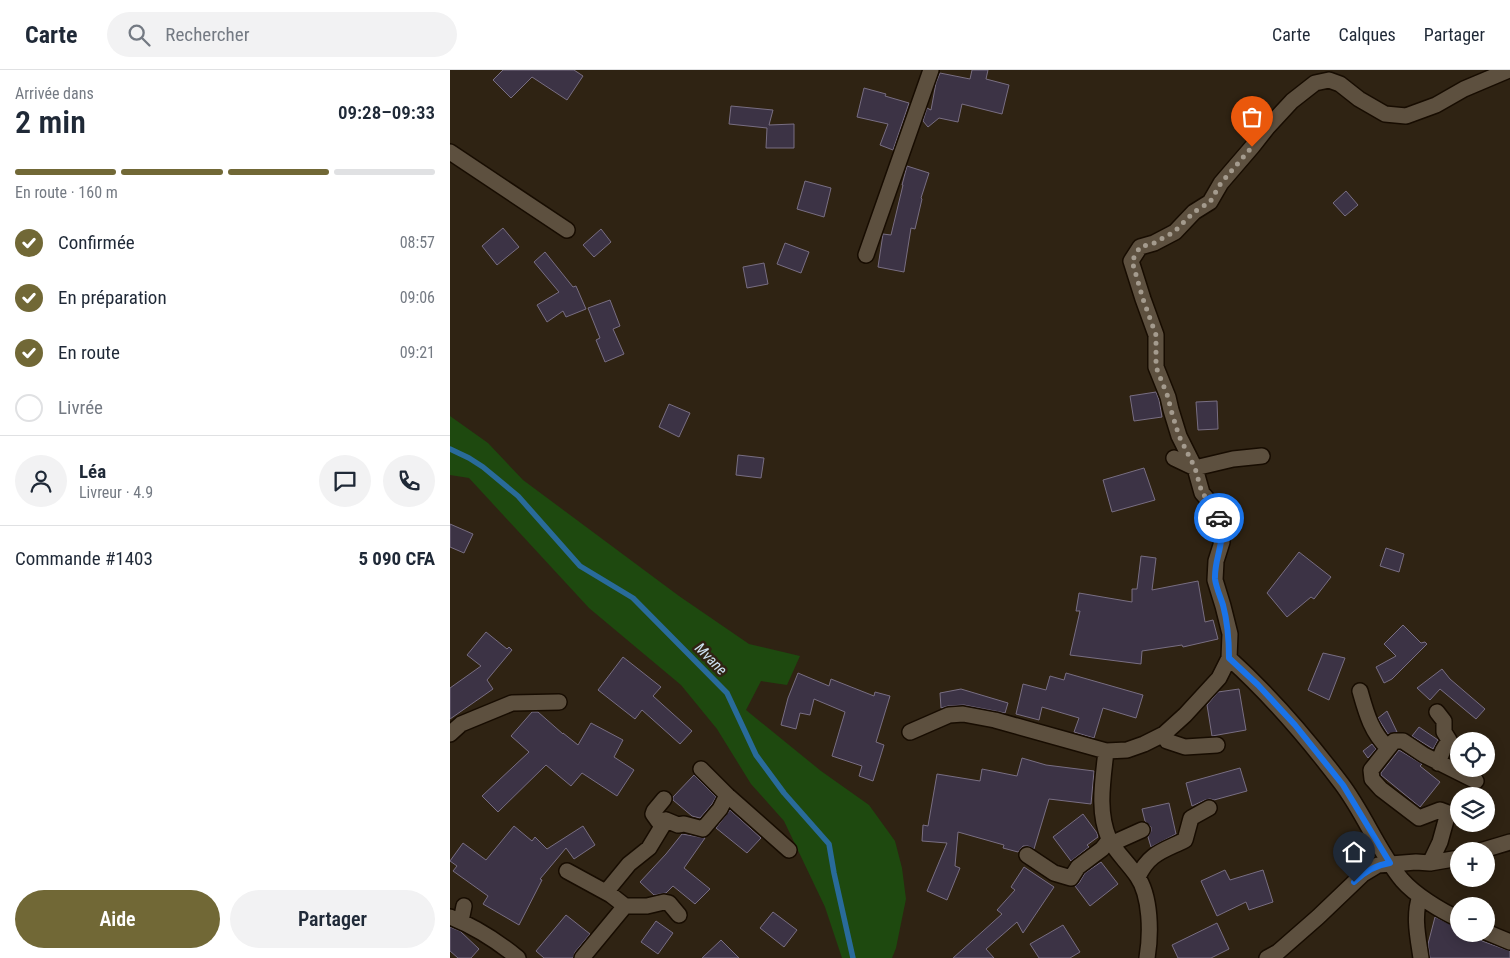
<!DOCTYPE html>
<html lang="fr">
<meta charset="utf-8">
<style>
:root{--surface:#fff;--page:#f2f2f3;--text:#1f2937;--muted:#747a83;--line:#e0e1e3;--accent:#716836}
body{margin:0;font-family:"Roboto Condensed",sans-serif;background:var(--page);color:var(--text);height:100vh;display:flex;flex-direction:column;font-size:19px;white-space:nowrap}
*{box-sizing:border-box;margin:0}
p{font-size:16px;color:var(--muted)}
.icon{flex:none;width:28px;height:28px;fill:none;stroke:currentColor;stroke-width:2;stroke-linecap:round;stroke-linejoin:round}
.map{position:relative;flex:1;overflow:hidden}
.panel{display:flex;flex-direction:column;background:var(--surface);width:450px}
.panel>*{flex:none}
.buttons{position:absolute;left:1000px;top:662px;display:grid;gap:10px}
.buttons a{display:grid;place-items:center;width:45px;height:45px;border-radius:50%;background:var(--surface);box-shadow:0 2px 12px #0003;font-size:25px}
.pin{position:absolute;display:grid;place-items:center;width:42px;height:42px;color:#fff;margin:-51px -21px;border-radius:50% 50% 50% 0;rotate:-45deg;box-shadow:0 0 5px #0007}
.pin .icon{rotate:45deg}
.courier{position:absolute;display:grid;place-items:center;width:50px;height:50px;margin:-25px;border:4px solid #1a73e8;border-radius:50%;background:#fff;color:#222;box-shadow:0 1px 6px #0007}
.overview em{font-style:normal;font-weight:600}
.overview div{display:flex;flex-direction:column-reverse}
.overview{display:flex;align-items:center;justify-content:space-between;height:85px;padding:0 15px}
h1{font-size:32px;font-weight:600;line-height:38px}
.bar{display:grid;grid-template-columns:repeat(4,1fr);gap:8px 5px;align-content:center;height:60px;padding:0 15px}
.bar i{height:6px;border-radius:4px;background:var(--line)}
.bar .selected{background:var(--accent)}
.bar p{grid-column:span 4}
.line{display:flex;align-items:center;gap:12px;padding:0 15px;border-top:1px solid var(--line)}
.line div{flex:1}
.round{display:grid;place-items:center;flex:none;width:52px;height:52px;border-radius:26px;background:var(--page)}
ol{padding:0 15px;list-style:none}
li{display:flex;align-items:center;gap:15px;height:55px}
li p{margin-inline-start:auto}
li .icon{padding:5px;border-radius:50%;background:var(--accent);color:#fff;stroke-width:4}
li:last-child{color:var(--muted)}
li i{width:28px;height:28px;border:2px solid var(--line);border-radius:50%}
.cta{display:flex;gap:10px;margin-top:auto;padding:10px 15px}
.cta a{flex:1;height:58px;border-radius:30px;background:var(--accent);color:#fff;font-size:20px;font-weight:600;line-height:58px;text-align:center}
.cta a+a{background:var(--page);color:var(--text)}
header{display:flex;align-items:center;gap:30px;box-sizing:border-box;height:70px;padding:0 25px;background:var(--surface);border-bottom:1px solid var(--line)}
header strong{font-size:24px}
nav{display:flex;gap:28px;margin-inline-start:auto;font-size:18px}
.search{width:350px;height:45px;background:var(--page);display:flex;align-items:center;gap:12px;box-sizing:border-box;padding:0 18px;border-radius:28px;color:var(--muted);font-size:19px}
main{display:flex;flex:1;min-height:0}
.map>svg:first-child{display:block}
.green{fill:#1e490f}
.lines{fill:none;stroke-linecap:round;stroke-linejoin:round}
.stream{stroke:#296b9a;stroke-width:5.5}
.building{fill:#3c3345;stroke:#786e82}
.street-casing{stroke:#170c01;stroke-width:18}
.street{stroke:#5d503f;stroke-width:15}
.done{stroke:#a49b8e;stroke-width:5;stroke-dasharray:0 9}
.route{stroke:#1a73e8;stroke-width:6}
.labels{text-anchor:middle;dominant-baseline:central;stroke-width:5;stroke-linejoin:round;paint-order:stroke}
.water-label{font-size:15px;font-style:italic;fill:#cde0f1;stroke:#2f2313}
</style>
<header>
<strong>Carte</strong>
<div class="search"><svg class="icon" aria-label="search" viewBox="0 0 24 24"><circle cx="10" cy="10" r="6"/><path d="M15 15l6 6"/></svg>Rechercher</div>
<nav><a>Carte</a><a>Calques</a><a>Partager</a></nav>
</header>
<main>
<section class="panel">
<div class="overview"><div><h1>2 min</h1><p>Arrivée dans</p></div><em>09:28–09:33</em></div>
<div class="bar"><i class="selected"></i><i class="selected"></i><i class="selected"></i><i></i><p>En route · 160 m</p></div>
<ol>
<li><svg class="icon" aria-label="check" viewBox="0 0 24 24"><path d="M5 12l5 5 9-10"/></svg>Confirmée<p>08:57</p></li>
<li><svg class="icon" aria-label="check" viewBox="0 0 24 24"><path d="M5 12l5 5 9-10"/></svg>En préparation<p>09:06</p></li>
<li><svg class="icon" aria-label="check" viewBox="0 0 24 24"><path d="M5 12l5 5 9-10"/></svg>En route<p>09:21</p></li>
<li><i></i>Livrée</li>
</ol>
<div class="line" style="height:90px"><a class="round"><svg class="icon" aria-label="person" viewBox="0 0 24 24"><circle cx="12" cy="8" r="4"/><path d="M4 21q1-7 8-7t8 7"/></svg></a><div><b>Léa</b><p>Livreur · 4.9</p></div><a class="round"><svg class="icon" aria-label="chat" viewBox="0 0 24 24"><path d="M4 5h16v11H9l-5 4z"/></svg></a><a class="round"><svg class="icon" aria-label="phone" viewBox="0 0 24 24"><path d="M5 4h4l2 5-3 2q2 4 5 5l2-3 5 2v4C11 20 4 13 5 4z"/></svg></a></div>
<div class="line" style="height:65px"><div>Commande #1403</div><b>5 090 CFA</b></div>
<div class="cta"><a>Aide</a><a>Partager</a></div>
</section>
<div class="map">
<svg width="1060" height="888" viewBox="0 0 1060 888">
<rect width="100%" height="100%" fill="#2f2313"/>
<path class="green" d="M0 346 38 373 73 410 229 526 299 574 350 586 337 615 311 611 296 640 371 701 419 735 445 771 452 798 456 829 446 878 442 888H392L375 837 334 751 301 714 267 659 231 615 139 538 19 408 0 405Z"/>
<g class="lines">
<path class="stream" d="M0 379 19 388 33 397 68 426 130 496 183 528 277 623 306 685 334 723 379 774 384 803 403 888"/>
</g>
<path class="building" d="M53 0H124L133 6 117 30 82 7 61 28 43 10Z
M522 0H538L536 9 559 15 552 44 512 34 508 52 489 48 478 57 473 51 477 38 481 40 486 13 490 3 520 9Z
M414 18 436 24 435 26 459 33 443 80 430 75 438 54 407 47Z
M281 36 323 40 319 55 344 54V78H316L317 58 279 54Z
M457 96 479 103 471 128 472 129 465 159 461 158 454 202 428 197 433 164 441 165 453 115H452Z
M355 111 381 118 374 147 347 139Z
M896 121 908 135 895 146 883 133Z
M53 158 69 177 47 195 32 176Z
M151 159 161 172 144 187 133 175Z
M335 173 359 182 351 203 327 194Z
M95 182 123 217 126 216 136 239 116 247 113 241 97 252 87 235 109 222 84 192Z
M314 193 318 214 297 218 293 197Z
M160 230 170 256 163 259 174 284 155 292 146 270 150 268 138 238Z
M706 322 709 330 712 347 684 351 680 326Z
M767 331 768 359 748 360 746 332Z
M219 334 240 343 229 367 209 357Z
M288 385 314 388 311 408 286 405Z
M694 398 705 430 662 442 653 410Z
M0 454 23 464 14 483 0 477Z
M936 478 954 484 949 502 930 496Z
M849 482 881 507 864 529 861 527 837 547 817 523Z
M691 486 706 488 702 520 748 511 755 552 763 550 768 569 733 577 732 575 692 581 691 594 620 585 630 541H626L629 523 682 532V519H687Z
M953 555 971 573 975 572 977 574 942 609 934 613 926 597 946 586 934 574Z
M36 562 57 579 59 577 62 580 37 610 43 619 0 649V618L31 596 17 585Z
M873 583 895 588 879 630 858 620Z
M173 587 211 617 203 626 242 661 230 674 192 640 185 649 148 620Z
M992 599 1000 609 1035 639 1026 649 990 619 980 630 967 618Z
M348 603 379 616 381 609 424 626 425 622 440 626 426 672 434 675 423 711 409 706 412 696 382 686 395 642 364 629 360 645 350 643 346 659 331 655 338 628Z
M616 603 693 625 686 648 653 638 644 668 624 662 629 648 592 637 589 650 566 644 573 614 596 620 600 606 614 610Z
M511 619 558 633 555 643 514 635 498 636 491 638 490 623Z
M789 619 796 660 762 666 757 635 768 622Z
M937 641 947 662 938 664 928 648Z
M82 642H88L113 664V663L128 675 141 653 173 670 164 687 184 700 167 726 132 703 121 716 96 695 48 742 32 726 79 682 61 666Z
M969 657 988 670 983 679 962 666Z
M922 674 926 679 918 688 913 681Z
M949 680 972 694 970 696 990 712 970 737 931 705V703Z
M572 688 596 695 644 701 641 734 599 729 584 779 578 776H573L568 782 553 778 554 775 508 762 505 796 510 798 497 830 477 821 497 773 472 771 473 755 478 756 487 704 530 711 532 699 567 706Z
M790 698 797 721 764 730 760 729 755 730 742 736 736 713Z
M244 705 266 727 262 734 250 748 242 746 223 730V727Z
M719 733 726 764 701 777 698 767 701 761V757L695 751 692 739Z
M280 740 311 768 297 783 266 758Z
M633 744 647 763 648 767 637 775 639 777 621 791 603 767Z
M64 756 82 771 85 767 97 779 133 756 145 775 124 789 116 778 90 809 92 810 69 855 33 834 38 826 3 801 7 796 0 791 13 773 36 790Z
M232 764 255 768 234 798 260 819 245 834 223 816 216 823 204 825 190 812 216 784Z
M651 792 668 814 640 836 625 816 629 813 635 803Z
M574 797 604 817 573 863 567 852 536 879 544 888H503L552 844 547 840 565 820 561 817Z
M775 800 780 810 813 800 823 832 799 840 796 832 767 846 751 811Z
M323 842 347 860 334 877 310 858Z
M116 845 140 864 125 882 123 888H94L86 881Z
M985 847 1009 858V864H1027L1029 868 1032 871 1060 881V888H980L978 874Z
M206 851 223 863 208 884 191 872Z
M767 853 779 879 761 888H728L722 875Z
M613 855 630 882 620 888H589L580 874Z
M0 857 10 861 29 879 21 888H8L0 881Z
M271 870 289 888H252Z"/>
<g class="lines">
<defs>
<path id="street" d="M0 82 117 160
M416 185 481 0
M724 388 745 398 783 389 812 386
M779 588 780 564 773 536 765 510 766 491 772 472 771 453 766 439 752 423 745 398 729 366 721 340 718 327 706 297V265L693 229 681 191 690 177 704 173 725 162 744 142 760 132 771 113 802 77 817 58 842 31 865 13 879 10 890 14 909 29 935 44 956 46 986 35 1014 19 1059 0
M910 621C916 642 921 662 938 678
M987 642 994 651V662L999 670 993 680 988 693
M460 662 499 645 513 644 545 650 656 681
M0 664 11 654 62 633 109 632
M714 664 717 671 735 677 767 675
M251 699 277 725 339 780
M214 729 204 741 203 744 208 751 216 750 228 755 234 754 253 759 270 739 277 725
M663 773 692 760
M1030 781 1060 772
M577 785 604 803 621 808 628 797 652 779 660 769
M980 793 990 772 998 743 990 740 969 748 931 719 922 709 921 700 944 671H953L974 685 1026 711
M117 801 161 825 175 836H197L214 832 219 833 229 845
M688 807C699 783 713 781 735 770L741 748 759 738
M156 822 179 794 199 778 216 750
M970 826C963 846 968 867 971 888
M0 847C26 857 47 871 68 888
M11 851 14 836
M1036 862 1060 872
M132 888 175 836
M697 888C701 864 701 826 687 806 679 794 665 781 659 769 647 741 653 710 656 681L677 680 694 674 714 664 735 645 769 608 779 588C821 626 857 668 891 713 914 743 928 781 952 810 965 825 991 841 1009 849
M817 888 828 882 868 847 913 804 928 795 966 792 980 793 1009 788"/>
</defs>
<use href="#street" class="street-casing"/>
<use href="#street" class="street"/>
</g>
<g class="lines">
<path class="done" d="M769 448 766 439 752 423 745 398 729 366 721 340 718 327 706 297V265L693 229 682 191 690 177 704 173 724 162 744 142 760 132 771 113 802 77"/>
<path class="route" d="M769 448C777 471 764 487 765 509 766 517 770 526 773 535 778 554 779 568 779 588L808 615 845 655 893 715 940 793C926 795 915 801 904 812"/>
</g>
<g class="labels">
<g class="water-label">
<text transform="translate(261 589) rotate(45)">Mvane</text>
</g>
</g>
</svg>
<div class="buttons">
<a><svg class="icon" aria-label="locate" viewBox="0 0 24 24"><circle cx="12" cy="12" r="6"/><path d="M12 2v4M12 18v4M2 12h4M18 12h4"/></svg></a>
<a><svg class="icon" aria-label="layers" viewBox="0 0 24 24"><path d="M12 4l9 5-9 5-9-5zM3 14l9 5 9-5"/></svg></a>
<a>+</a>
<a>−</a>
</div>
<div class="pin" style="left:802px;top:77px;background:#ea580c"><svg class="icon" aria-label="bag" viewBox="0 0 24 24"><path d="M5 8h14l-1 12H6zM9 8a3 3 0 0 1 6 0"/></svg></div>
<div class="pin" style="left:904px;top:812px;background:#1f2937"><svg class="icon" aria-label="home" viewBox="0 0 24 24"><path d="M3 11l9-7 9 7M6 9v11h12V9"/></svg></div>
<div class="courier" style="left:769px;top:448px"><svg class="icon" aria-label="car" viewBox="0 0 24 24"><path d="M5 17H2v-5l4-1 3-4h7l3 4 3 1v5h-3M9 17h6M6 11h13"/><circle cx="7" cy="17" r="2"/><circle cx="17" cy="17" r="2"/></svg></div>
</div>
</main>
